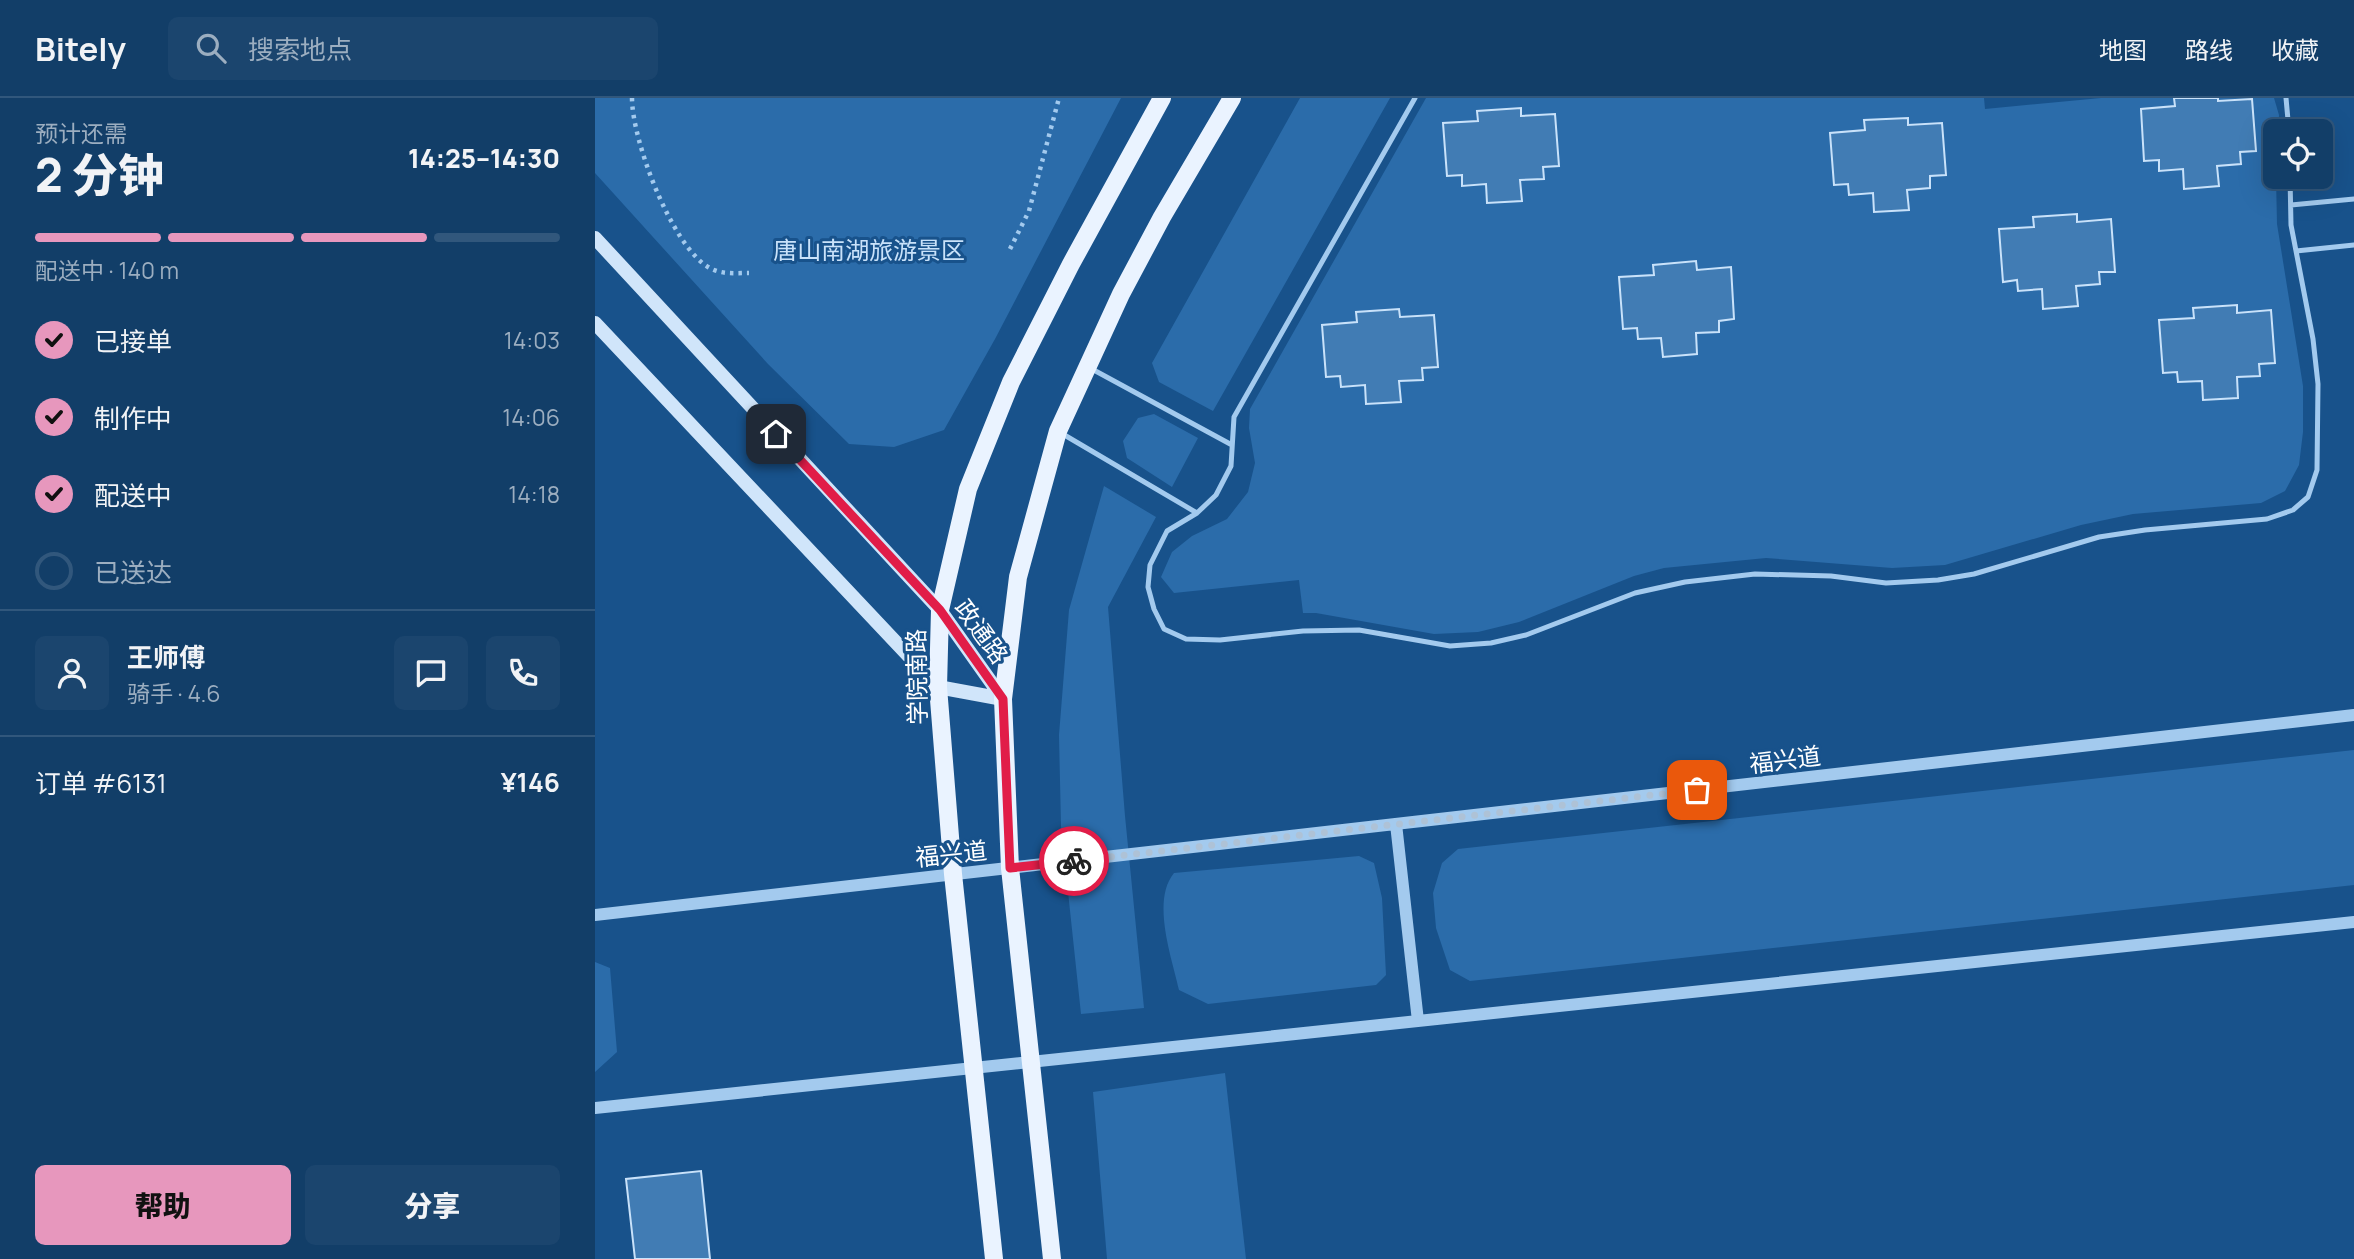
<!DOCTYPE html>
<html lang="zh">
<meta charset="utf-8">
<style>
:root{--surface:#123e68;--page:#1b456e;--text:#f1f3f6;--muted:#9caec0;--line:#31577c;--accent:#e797bd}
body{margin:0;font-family:Manrope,"Noto Sans SC",sans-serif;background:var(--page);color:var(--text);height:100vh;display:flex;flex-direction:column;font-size:26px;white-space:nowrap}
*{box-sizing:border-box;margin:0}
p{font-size:23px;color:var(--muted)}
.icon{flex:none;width:38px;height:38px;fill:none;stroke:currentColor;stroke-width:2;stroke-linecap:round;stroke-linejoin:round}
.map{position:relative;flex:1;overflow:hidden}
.side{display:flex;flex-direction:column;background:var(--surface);width:595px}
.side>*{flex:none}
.buttons{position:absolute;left:1668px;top:21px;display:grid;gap:14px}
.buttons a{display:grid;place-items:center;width:70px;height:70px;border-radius:10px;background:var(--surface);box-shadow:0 7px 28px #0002,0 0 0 2px var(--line);font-size:35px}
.pin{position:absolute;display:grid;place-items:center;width:60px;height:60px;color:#fff;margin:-30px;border-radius:14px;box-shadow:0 4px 10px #0006}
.courier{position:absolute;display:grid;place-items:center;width:70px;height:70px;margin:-35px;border:5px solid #e11d48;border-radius:50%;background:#fff;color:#222;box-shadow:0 2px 9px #0007}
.head em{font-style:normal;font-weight:800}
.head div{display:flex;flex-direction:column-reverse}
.head{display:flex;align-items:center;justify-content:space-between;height:119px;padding:0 35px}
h1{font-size:46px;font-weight:800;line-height:52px}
.bar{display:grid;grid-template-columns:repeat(4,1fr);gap:10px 7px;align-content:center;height:84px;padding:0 35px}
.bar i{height:9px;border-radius:5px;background:var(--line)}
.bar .on{background:var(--accent)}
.bar p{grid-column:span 4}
.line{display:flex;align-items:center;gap:18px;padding:0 35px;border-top:2px solid var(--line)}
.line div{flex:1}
.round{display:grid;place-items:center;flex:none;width:74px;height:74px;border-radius:10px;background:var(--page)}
ol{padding:0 35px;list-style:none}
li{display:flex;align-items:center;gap:21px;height:77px}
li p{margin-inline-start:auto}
li .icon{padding:7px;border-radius:50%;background:var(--accent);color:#111;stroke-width:4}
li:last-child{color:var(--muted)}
li i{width:38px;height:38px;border:4px solid var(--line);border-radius:50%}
.button{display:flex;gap:14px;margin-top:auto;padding:14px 35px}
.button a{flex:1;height:80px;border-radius:10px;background:var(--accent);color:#111;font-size:28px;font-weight:800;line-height:80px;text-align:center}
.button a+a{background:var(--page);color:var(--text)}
header{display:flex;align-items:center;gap:42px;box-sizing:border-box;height:98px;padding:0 35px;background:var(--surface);border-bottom:2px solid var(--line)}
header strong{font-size:33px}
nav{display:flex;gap:38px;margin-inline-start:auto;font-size:24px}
.search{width:490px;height:63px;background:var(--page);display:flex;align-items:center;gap:18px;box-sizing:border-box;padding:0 24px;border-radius:10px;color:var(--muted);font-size:26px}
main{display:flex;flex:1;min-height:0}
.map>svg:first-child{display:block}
.green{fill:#2b6caa}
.building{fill:#417cb4;stroke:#c9e2fa;stroke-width:2}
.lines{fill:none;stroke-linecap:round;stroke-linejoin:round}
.path{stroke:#a3caee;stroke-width:4.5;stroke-dasharray:3.5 5;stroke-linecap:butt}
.service{stroke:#a3caee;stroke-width:5}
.tertiary{stroke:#a3caee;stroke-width:12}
.secondary{stroke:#d0e5fa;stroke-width:14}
.primary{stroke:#eaf3ff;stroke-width:18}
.done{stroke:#aec2d6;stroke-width:7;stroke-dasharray:0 12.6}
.route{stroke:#e11d48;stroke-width:9}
.labels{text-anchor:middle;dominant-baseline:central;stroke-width:6;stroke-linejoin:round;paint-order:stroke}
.park-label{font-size:24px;fill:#c9e2fa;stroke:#18528b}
.street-label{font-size:24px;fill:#fff;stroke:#18528b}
</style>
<header>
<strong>Bitely</strong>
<div class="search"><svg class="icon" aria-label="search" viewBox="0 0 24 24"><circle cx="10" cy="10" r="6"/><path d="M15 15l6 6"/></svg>搜索地点</div>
<nav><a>地图</a><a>路线</a><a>收藏</a></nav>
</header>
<main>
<section class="side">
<div class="head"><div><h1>2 分钟</h1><p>预计还需</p></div><em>14:25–14:30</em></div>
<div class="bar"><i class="on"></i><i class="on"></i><i class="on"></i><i></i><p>配送中 · 140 m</p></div>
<ol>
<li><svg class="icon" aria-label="check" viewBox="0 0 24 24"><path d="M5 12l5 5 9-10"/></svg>已接单<p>14:03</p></li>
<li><svg class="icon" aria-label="check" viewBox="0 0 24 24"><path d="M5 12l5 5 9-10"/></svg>制作中<p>14:06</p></li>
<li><svg class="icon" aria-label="check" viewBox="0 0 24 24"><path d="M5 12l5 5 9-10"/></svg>配送中<p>14:18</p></li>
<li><i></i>已送达</li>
</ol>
<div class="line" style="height:126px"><a class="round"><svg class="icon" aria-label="person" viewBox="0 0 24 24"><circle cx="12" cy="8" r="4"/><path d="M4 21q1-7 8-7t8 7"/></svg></a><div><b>王师傅</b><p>骑手 · 4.6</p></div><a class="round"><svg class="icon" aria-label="chat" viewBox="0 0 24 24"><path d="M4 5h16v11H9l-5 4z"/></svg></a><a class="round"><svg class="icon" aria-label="phone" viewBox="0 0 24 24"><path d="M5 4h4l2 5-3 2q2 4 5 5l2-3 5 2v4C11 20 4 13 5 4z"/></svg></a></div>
<div class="line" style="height:91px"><div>订单 #6131</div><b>¥146</b></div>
<div class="button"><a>帮助</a><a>分享</a></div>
</section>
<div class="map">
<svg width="1759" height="1161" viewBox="0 0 1759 1161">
<rect width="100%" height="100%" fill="#18528b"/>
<path class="green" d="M0 0H526L400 241 349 332 299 349 254 346 173 266 0 75Z
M705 0H795L618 313 564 284 557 265Z
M831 0H1389L1390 11 1506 0H1679L1684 17 1683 33H1680L1682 126 1708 288V334L1704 367 1690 393 1666 405 1538 416 1486 427 1350 467 1297 470 1171 460 1069 470 1039 478 924 524 883 534 839 536 721 515H708L704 482 579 495 566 479 577 454 597 438 632 421 653 394 660 365 654 330 655 311Z
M559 316 603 340 577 389 532 360 528 343 543 320Z
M509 388 561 419 513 509 530 718 549 910 486 916 466 728 464 637 474 512Z
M1759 652V787L875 883 855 872 841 830 838 795 847 765 863 751Z
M764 758 779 765 787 800 791 877 781 887 613 906 584 892C577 860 556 803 579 775Z
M0 864 15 870 22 954 0 974Z
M630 975 651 1161H512L498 994Z"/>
<path class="building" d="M1579 0H1623V3L1657 1 1661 53 1645 54 1646 66 1622 68 1624 88 1589 91 1588 71 1564 73V62L1549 63 1546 11 1580 8Z
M926 10V18L960 16 964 68 948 69 949 81 925 82 927 103 892 105 891 86 867 88V77L852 78 848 25 883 23 882 13Z
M1313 20V27L1347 25 1351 77 1335 78V90L1312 92 1314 112 1279 114 1278 95 1254 97 1253 86 1239 87 1235 35 1270 32 1269 22Z
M1482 116V124L1516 121 1520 174H1504L1505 186 1481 188 1483 208 1448 211 1447 191 1423 193 1422 182 1408 184 1404 131 1439 129 1438 119Z
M1101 163 1102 172 1136 169 1139 221 1124 223V234L1101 235 1102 256 1068 259 1066 240 1043 241 1042 230 1028 231 1024 179 1059 177 1058 167Z
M1642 207V215L1676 212 1680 265 1664 266 1665 278 1642 279 1643 300 1608 302 1607 283 1583 284 1582 274 1568 275 1564 222 1599 220 1598 210Z
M804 211 805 219 839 217 843 269 827 270 828 282 804 283 806 304 771 306 770 287 746 289 745 278 731 279 727 227 762 224 761 214Z
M106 1073 115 1161H40L31 1081Z"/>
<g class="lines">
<path class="path" d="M37 0C37 42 76 146 113 169 126 177 140 175 154 175
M415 151 434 113 464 0"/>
<path class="service" d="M820 0 639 319 636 368 621 397 602 415 572 433 555 467 553 489 559 511 569 531 591 541 625 542 708 533 764 532 855 548 896 545 931 537 1040 495 1090 484 1160 476 1236 478 1291 485 1343 482 1379 476 1504 439 1550 432 1672 421 1698 412 1713 399 1722 372 1723 286 1718 241 1696 127 1695 79
M1691 0 1694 33
M1696 107 1759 101
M1701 153 1759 147
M495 270 637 347
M466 335 602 415"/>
<path class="tertiary" d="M801 726 823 923
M0 817 1759 617
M0 1010 1759 824"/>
<path class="secondary" d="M0 140 345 512 408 601
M0 225 343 589 408 601"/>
<path class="primary" d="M399 1161 358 776 343 589 345 512 373 391 416 284 476 166 567 0
M457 1161 415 770 408 601 423 479 463 333 526 196 567 119 637 0"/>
</g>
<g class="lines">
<path class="done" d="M479 763 1102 692"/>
<path class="route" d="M181 336 345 512 408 601 415 770 479 763"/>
</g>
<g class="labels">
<g class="park-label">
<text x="274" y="151">唐山南湖旅游景区</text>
</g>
<g class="street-label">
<text transform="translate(387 533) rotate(54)">政通路</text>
<text transform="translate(321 579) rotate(-91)">学院南路</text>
<text transform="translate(1190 661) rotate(-7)">福兴道</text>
<text transform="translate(356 755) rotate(-6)">福兴道</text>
</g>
</g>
</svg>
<div class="buttons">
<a><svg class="icon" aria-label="locate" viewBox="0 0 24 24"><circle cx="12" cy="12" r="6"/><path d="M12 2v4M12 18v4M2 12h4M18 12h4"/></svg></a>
</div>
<div class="pin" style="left:1102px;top:692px;background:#ea580c"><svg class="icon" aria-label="bag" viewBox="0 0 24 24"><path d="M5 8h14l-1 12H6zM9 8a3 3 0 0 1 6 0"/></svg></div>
<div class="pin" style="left:181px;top:336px;background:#1f2937"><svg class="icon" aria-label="home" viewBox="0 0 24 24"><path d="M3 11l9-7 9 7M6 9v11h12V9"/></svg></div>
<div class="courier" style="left:479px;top:763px"><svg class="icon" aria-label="bike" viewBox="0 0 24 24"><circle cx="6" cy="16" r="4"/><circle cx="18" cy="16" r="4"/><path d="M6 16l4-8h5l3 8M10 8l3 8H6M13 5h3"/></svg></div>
</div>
</main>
